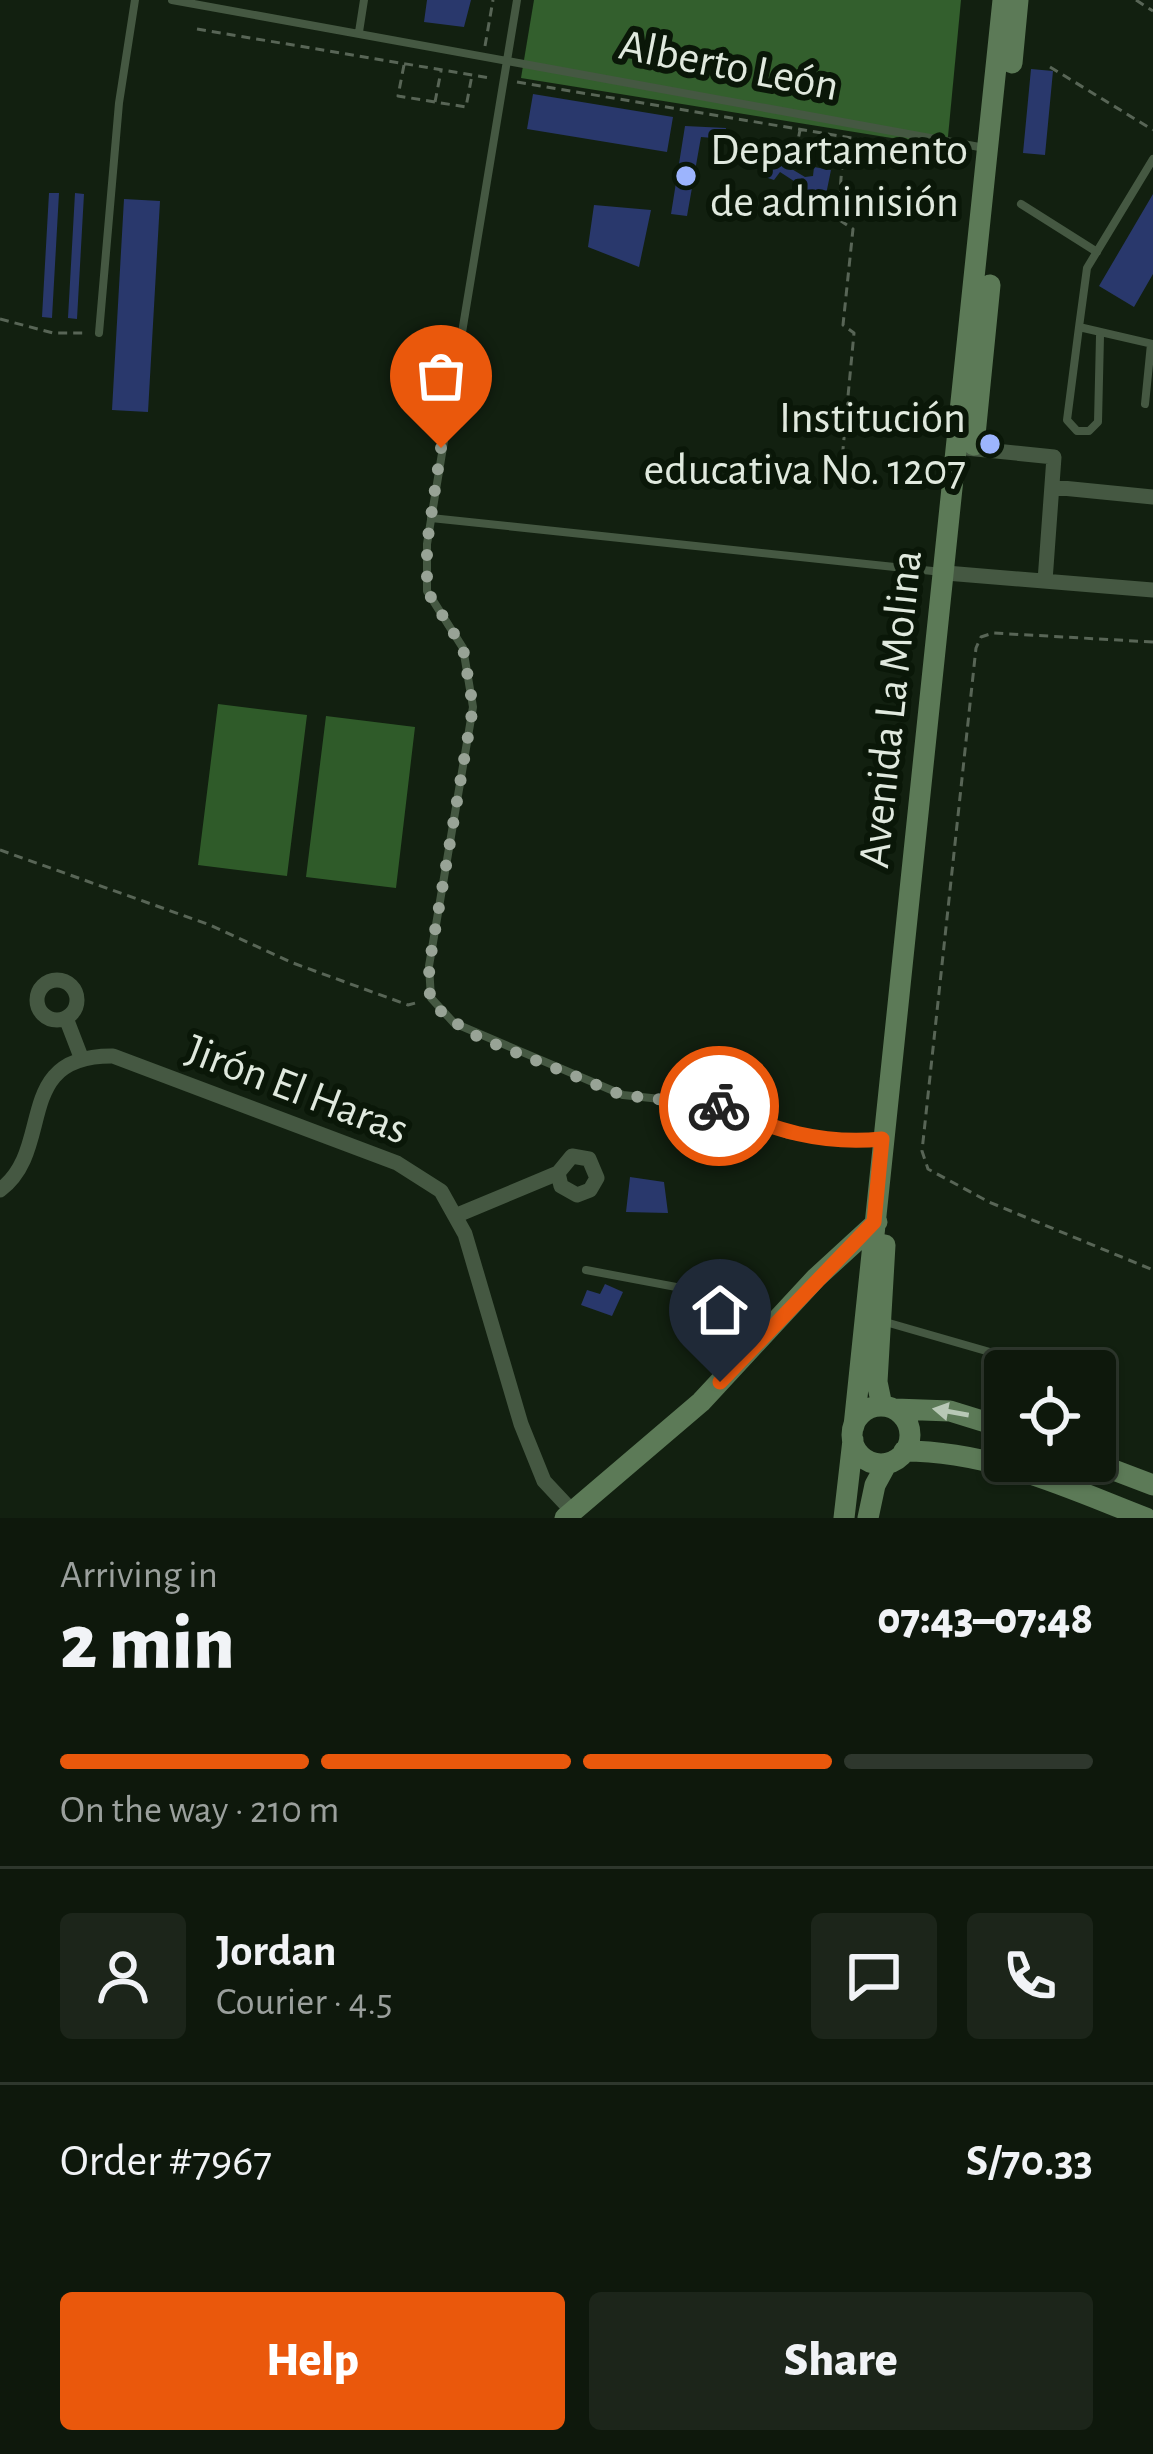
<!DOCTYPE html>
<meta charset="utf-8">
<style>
:root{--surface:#0e180c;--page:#1c251a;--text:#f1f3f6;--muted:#9ba09d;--line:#2e372d;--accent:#ea580c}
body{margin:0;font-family:"Alegreya Sans",sans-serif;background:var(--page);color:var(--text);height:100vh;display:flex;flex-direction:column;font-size:45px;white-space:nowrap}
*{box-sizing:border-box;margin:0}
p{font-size:39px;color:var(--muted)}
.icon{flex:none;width:66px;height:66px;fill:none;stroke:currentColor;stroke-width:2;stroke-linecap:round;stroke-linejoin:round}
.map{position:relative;height:1518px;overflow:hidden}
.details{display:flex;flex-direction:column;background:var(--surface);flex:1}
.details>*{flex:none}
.fabs{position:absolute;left:984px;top:1350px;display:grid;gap:24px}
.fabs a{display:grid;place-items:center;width:132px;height:132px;border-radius:12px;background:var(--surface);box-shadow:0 3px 9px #0004,0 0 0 3px var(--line);font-size:60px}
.pin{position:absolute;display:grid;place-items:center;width:102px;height:102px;color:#fff;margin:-123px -51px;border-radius:50% 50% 50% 0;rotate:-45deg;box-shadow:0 0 12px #0007}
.pin .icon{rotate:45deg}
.courier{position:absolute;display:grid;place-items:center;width:120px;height:120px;margin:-60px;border:9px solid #ea580c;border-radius:50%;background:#fff;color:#222;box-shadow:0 3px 15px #0007}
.head em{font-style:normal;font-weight:800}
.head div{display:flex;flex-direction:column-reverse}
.head{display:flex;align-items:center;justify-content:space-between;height:204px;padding:0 60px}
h1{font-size:78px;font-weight:800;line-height:90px}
.bar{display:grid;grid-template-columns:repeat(4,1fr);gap:18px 12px;align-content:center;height:144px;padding:0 60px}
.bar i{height:15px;border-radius:9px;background:var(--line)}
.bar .on{background:var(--accent)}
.bar p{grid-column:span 4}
.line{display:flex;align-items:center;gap:30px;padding:0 60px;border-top:3px solid var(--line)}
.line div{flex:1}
.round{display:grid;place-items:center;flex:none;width:126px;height:126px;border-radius:12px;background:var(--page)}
.cta{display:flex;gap:24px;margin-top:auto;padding:24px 60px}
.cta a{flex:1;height:138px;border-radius:12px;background:var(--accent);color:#fff;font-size:48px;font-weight:800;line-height:138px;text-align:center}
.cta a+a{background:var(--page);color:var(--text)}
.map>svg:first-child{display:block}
.forest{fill:#335f2d}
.water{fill:#2f5b29}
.building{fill:#29386c}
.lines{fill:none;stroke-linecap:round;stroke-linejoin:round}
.path{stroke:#586556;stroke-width:3;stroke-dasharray:9 6;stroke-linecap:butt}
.lane{stroke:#455842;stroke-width:8}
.street{stroke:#455842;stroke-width:15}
.secondary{stroke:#5c7a57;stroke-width:21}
.oneway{fill:#b8c8b6}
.done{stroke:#98a396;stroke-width:12;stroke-dasharray:0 21.6}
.route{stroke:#ea580c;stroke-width:15}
.poi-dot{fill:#9cb4fd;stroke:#0a1708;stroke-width:4.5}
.labels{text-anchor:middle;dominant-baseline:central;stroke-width:12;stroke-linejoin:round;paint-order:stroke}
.street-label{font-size:45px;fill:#e0e9de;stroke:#0a1708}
.poi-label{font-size:45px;fill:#e0e9de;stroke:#0a1708;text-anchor:start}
</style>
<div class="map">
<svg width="1153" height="1518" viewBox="0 0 1153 1518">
<rect width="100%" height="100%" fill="#122010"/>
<path class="forest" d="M534 0H961L947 147 521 78Z"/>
<path class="water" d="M218 704 307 715 287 876 198 865Z
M326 716 415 727 396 888 306 877Z"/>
<path class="building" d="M427 0H471L464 27 424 22Z
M1031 69 1053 71 1045 155 1023 153Z
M533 94 673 117 667 152 527 129Z
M685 126 726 128 725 139 701 137 687 216 671 214Z
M767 141 791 157 785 165 805 177 813 176 814 167 831 170 821 219 789 200 800 185 780 172 774 180 762 176Z
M49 193H59L52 318 42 317Z
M75 193 84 194 77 319 68 318Z
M1153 194V274L1134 307 1099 286Z
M124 199 160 201 148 412 112 410Z
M594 205 651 210 639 267 588 247Z
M630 1177 664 1182 668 1213 626 1212Z
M605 1284 623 1292 612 1316 581 1305 587 1290 600 1294Z"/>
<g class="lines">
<path class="path" d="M1136 0 1153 11
M197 29 490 78
M485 46 493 0
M404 65 398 96 466 107 472 75
M1050 67 1153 130
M517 82 929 151
M435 102 441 71
M793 166 800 130
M0 319 53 333H87
M841 470 854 333 843 325 853 229 838 219 844 138
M1153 642 993 633 981 637 976 648 922 1151 928 1169 989 1202 1153 1270
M0 850 210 925 293 963 408 1005 419 1002"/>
<path class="lane" d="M172 0 985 148
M517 0 427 544V591L463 648 473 707 429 966 431 998 454 1023 623 1095 716 1105 788 1135 843 1143 880 1139
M359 32 364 0
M1153 159 1087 268 1079 327 1153 344
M1021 204 1097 252
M1079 327 1067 420 1077 431H1089L1098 422 1100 336
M99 333 119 103 135 0
M1145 404 1151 344
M431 518 942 572
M586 1270 740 1299 775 1319
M882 1321 1035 1365"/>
<path class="street" d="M966 448 1054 457 1045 581
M1052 487 1153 497
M946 573 1153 590
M37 1000a20 20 0 1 1 40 0a20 20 0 1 1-40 0Z
M66 1018 81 1057
M0 1190C56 1148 11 1055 113 1056L397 1163 441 1191 465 1234 521 1424 544 1481 573 1512
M455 1216 558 1173 572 1156 589 1159 597 1178 590 1190 577 1195 561 1186 558 1173"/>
<path class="secondary" d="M1012 63 1018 0
M974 445 990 285
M882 1406 877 1382 885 1245
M852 1435a29 29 0 1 1 58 0a29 29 0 1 1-58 0Z
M895 1409 950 1411 1005 1428
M854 1426 1003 0
M904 1451C991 1451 1066 1487 1146 1518
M1090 1461 1153 1485
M565 1518 701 1402 816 1278 877 1222
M844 1518 853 1440
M868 1518 875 1485 887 1463"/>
</g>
<defs><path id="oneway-solid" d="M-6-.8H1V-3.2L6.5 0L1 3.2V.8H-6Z" transform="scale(3)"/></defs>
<use class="oneway" href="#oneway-solid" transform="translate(951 1412) rotate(-170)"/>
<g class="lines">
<path class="done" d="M441 448 427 544V591L463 648 473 707 429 966 430 998 445 1016 480 1038 622 1095 719 1106"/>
<path class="route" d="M719 1106C774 1130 821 1145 882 1139L874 1222 720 1382"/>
</g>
<g class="poi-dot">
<circle cx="686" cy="176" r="12"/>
<circle cx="990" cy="444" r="12"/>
</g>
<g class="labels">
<g class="street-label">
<text transform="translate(729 66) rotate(11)">Alberto León</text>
<text transform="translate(891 709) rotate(-84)">Avenida La Molina</text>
<text transform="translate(297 1090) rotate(21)">Jirón El Haras</text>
</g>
<g class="poi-label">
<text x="710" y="150">Departamento<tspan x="710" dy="52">de adminisión</tspan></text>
<text x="966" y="418" text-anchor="end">Institución<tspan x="966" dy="52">educativa No. 1207</tspan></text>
</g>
</g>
</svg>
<div class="fabs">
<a><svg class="icon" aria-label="locate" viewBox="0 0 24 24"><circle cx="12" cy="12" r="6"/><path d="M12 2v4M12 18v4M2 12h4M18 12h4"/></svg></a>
</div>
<div class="pin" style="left:441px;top:448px;background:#ea580c"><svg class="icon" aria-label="bag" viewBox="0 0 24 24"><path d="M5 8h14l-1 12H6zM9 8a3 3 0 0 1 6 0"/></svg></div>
<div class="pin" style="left:720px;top:1382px;background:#1f2937"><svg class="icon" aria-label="home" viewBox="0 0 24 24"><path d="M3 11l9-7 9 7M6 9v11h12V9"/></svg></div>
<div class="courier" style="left:719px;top:1106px"><svg class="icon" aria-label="bike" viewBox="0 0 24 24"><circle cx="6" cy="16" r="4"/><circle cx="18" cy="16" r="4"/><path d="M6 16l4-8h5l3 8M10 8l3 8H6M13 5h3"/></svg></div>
</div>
<section class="details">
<div class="head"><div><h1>2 min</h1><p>Arriving in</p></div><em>07:43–07:48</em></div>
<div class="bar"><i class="on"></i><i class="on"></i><i class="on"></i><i></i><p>On the way · 210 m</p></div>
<div class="line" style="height:216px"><a class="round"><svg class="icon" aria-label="person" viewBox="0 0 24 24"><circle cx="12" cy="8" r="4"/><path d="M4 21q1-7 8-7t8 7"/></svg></a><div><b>Jordan</b><p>Courier · 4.5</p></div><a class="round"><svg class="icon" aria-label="chat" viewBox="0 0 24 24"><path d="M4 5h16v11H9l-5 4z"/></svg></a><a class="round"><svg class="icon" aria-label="phone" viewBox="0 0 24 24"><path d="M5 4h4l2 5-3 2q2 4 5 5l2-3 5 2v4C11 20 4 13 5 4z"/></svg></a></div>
<div class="line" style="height:156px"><div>Order #7967</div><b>S/70.33</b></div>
<div class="cta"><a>Help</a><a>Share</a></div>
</section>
